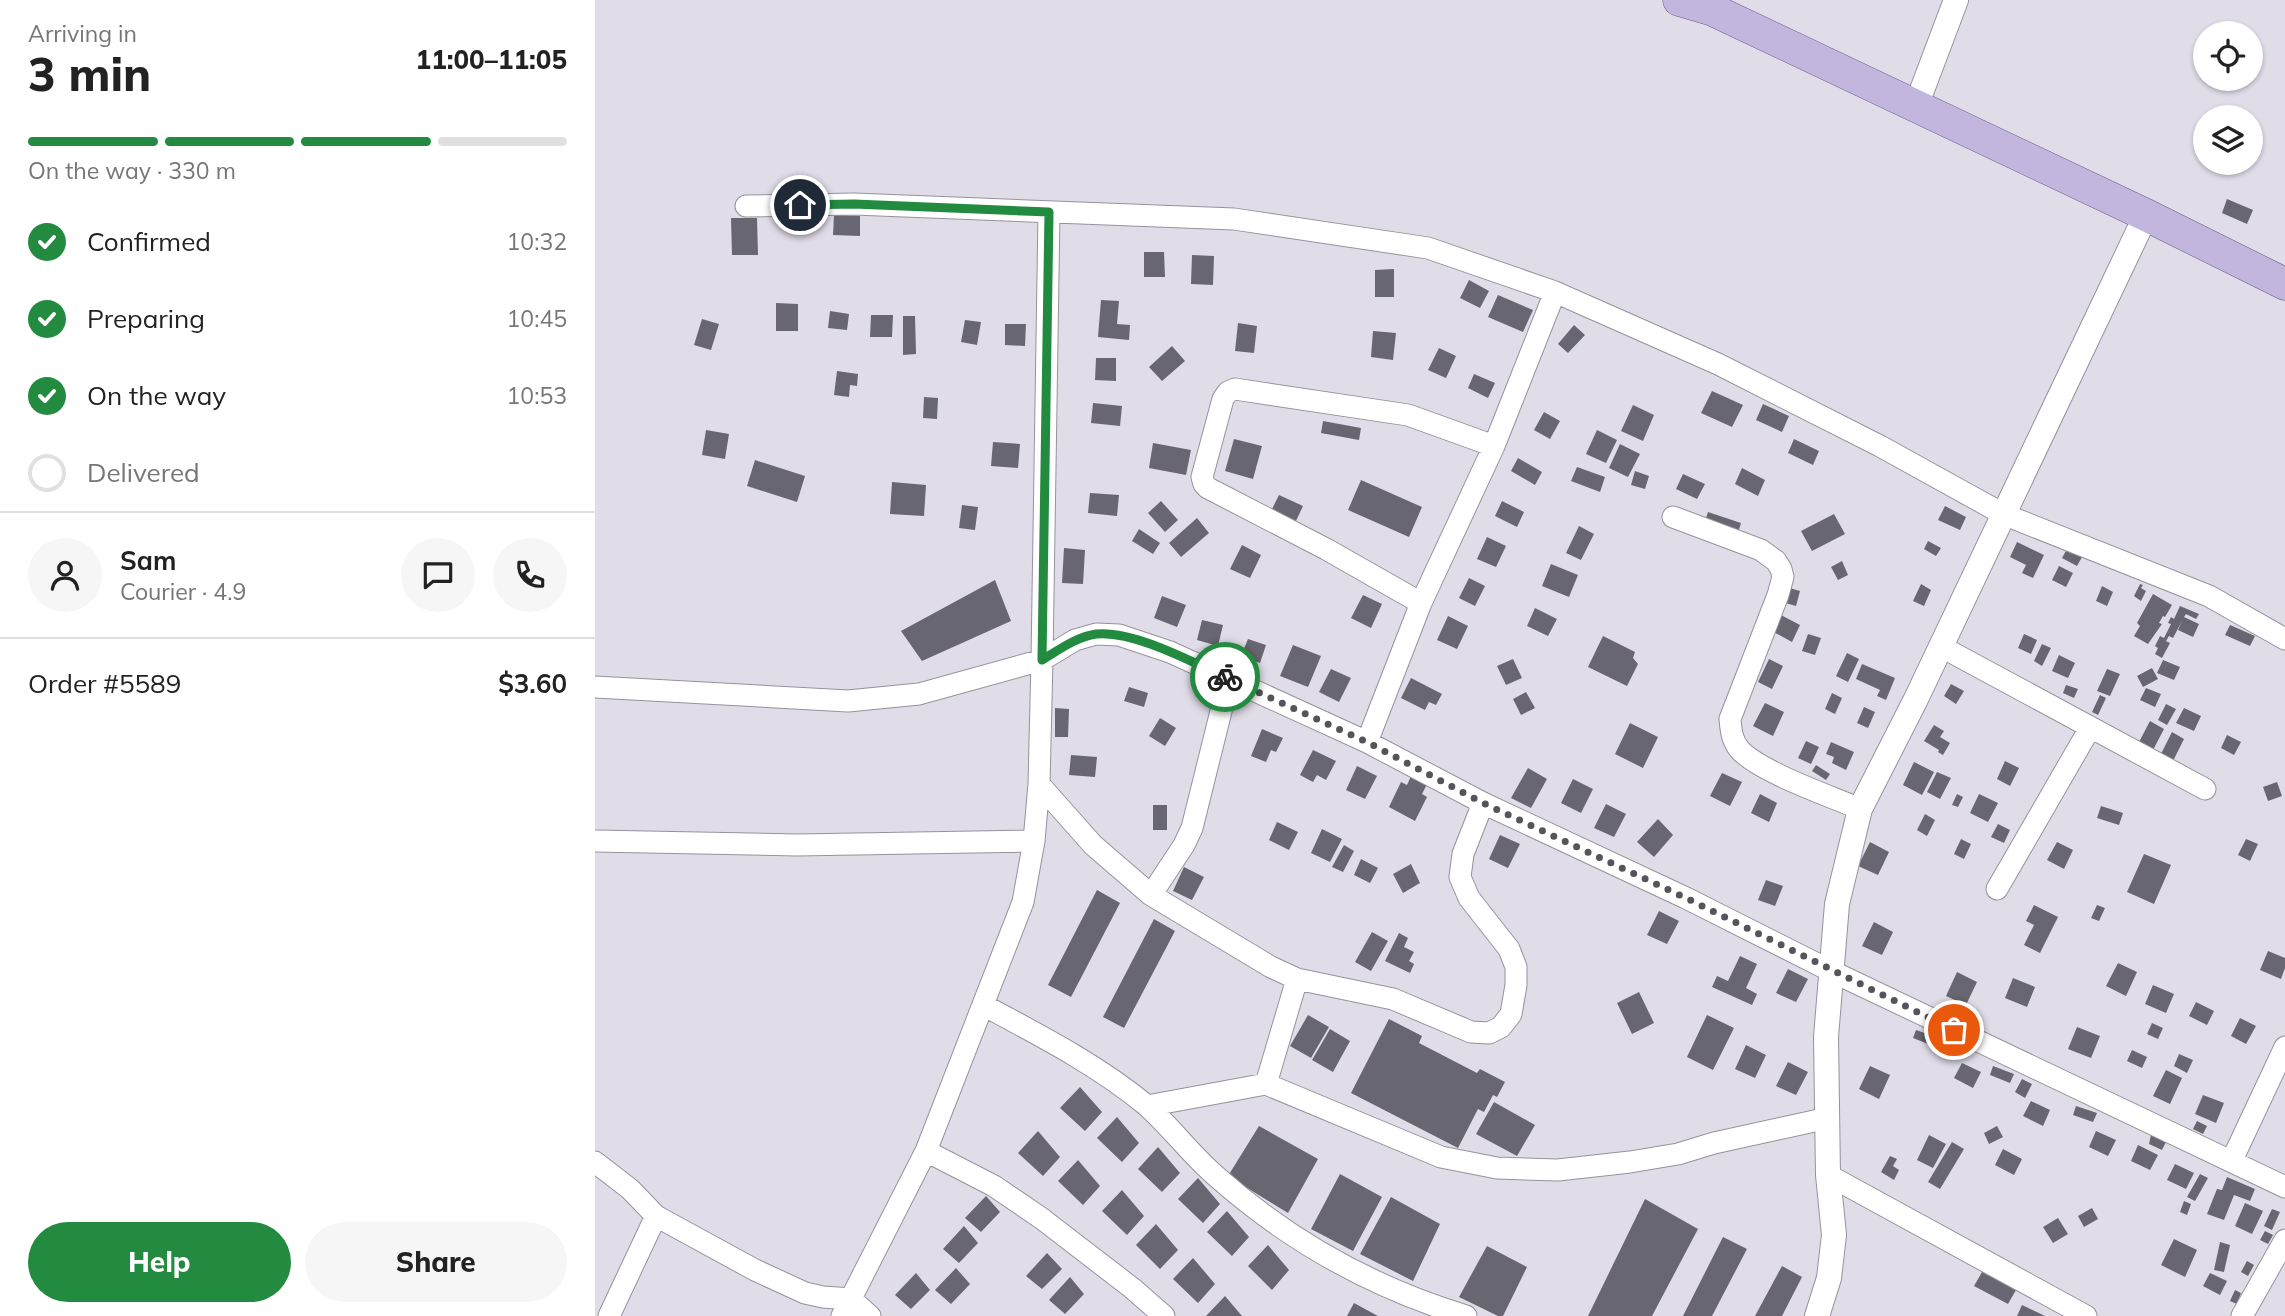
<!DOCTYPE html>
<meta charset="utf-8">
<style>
:root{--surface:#fff;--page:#f6f6f6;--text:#222;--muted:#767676;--line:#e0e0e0;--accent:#238b40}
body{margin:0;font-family:Mulish,sans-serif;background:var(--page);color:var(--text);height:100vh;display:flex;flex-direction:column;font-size:26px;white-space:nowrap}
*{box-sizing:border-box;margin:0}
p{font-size:23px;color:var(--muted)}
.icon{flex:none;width:38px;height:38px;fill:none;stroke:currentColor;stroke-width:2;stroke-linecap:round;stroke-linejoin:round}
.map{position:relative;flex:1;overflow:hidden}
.sheet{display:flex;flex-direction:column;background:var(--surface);width:595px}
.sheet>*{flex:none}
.tools{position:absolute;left:1598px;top:21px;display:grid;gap:14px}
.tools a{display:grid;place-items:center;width:70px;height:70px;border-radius:50%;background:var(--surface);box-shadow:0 2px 5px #0004;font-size:35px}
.pin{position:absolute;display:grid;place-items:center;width:60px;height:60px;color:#fff;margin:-30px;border:4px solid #fff;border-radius:50%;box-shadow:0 2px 7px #0007}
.courier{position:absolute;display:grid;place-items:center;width:70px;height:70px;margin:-35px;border:5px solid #238b40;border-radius:50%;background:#fff;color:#222;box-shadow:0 2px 9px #0007}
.summary em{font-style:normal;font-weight:800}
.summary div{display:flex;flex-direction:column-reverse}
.summary{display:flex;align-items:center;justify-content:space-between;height:119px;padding:0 28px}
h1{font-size:46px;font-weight:800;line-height:52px}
.bar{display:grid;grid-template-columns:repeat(4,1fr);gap:10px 7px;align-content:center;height:84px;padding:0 28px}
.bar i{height:9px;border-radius:5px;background:var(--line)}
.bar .on{background:var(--accent)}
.bar p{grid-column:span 4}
.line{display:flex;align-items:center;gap:18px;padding:0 28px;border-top:2px solid var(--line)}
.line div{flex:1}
.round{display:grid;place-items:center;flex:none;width:74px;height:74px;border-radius:37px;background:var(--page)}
ol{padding:0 28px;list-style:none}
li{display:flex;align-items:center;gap:21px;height:77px}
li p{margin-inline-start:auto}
li .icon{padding:7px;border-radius:50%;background:var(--accent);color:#fff;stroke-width:4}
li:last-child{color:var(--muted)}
li i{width:38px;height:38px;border:4px solid var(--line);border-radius:50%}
.button{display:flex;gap:14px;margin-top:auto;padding:14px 28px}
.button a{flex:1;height:80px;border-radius:42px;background:var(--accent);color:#fff;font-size:28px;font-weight:800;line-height:80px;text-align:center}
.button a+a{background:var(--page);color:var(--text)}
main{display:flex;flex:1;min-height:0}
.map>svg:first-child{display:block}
.building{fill:#686670}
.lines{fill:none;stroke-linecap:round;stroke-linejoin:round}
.minor-casing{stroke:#95929e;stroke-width:23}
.tertiary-casing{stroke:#95929e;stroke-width:26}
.primary-casing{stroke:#685b88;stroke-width:33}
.minor{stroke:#fff;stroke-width:21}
.tertiary{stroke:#fff;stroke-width:24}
.primary{stroke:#c2b6df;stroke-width:32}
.done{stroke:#56545b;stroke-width:7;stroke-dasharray:0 12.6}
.route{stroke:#238b40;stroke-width:9}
</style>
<main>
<section class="sheet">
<div class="summary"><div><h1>3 min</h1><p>Arriving in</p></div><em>11:00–11:05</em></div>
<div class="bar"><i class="on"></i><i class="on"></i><i class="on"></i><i></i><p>On the way · 330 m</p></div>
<ol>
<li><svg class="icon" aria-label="check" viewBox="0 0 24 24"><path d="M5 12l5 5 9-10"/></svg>Confirmed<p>10:32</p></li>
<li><svg class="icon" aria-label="check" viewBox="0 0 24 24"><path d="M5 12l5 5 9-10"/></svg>Preparing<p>10:45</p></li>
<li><svg class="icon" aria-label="check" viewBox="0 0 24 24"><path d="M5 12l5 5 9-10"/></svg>On the way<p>10:53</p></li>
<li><i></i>Delivered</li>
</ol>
<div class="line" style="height:126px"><a class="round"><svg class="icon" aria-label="person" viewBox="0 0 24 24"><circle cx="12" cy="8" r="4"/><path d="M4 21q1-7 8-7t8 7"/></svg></a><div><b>Sam</b><p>Courier · 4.9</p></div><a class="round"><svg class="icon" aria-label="chat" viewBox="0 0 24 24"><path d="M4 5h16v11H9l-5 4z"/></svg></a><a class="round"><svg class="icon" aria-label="phone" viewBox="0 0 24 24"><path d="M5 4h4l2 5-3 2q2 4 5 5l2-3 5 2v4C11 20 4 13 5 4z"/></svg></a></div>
<div class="line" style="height:91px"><div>Order #5589</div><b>$3.60</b></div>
<div class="button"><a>Help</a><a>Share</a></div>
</section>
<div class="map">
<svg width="1690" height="1316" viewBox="0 0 1690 1316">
<rect width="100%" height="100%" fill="#e0dde9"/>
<path class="building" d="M1632 199 1658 210 1652 224 1627 213Z
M239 215 265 216V236L238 235Z
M136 218H162L163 255H137Z
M549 252H569L570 277H549Z
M597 255 619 256 618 285 596 284Z
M799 269V297H780V270Z
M874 280 894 291 885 308 865 298Z
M903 295 938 310 928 332 893 317Z
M506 300 524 301 522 324 535 325 534 340 503 337Z
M181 303 203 304V331H181Z
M235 311 254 314 252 330 233 328Z
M276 315H298L297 337H275Z
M308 316H320L321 354 308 355Z
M107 319 124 324 116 350 99 345Z
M370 320 386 322 382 345 366 342Z
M643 323 662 326 659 353 640 351Z
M410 324H431L430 346 410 345Z
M979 325 990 335 973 353 963 344Z
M778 331 801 333 798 360 776 357Z
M577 346 590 361 567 381 554 367Z
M844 348 861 356 851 378 833 370Z
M501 358H521V381L500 380Z
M242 371 263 374 262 386 255 385 254 397 239 395Z
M879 374 900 383 893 398 873 388Z
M1117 391 1148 405 1137 427 1106 413Z
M329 397 343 398 342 419 328 418Z
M498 403 527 406 525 426 496 423Z
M1168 404 1194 416 1187 432 1161 420Z
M1038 405 1059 415 1048 441 1026 431Z
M949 412 965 421 955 439 939 430Z
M728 421 766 428 764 440 726 433Z
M111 430 134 434 130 459 107 455Z
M1002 430 1022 440 1011 463 991 454Z
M639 439 667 446 658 479 630 471Z
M1199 439 1224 451 1218 465 1193 453Z
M398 442 425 444 423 468 396 466Z
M558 443 596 450 591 475 554 468Z
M1025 444 1045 454 1033 477 1014 468Z
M923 458 947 472 940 485 916 471Z
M160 460 210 476 202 502 152 486Z
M982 467 1010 477 1005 492 976 481Z
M1147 468 1170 480 1163 496 1140 484Z
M1040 471 1054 476 1050 489 1036 485Z
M1088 474 1110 484 1102 499 1081 489Z
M766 480 827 507 814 537 753 510Z
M297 482 331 485 329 516 295 514Z
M495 493 524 495 522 516 493 513Z
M684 495 708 506 701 521 677 509Z
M566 501 583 520 570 532 553 513Z
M907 501 929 512 922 527 900 516Z
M367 505 383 507 380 530 364 528Z
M1350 506 1371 517 1365 530 1343 520Z
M1113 512 1146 523 1142 536 1109 524Z
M1239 514 1250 534 1217 551 1206 531Z
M602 518 614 533 586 557 574 543Z
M984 526 999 534 986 560 971 553Z
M544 529 565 543 558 554 537 541Z
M892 537 911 546 901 567 882 559Z
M1333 541 1346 548 1341 556 1329 549Z
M1422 542 1449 555 1438 578 1427 573 1431 565 1415 557Z
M647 545 666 555 655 578 635 569Z
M469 548 490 550 488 584 467 583Z
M1472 549 1487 557 1482 566 1467 558Z
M1247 561 1253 575 1243 580 1236 567Z
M956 564 983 575 974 597 947 586Z
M1464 566 1478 573 1471 587 1457 580Z
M874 578 890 586 880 606 864 598Z
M400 580 416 621 327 661 306 631Z
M1326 584 1336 590 1329 606 1318 601Z
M1545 584 1548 585 1546 588 1551 591 1546 601 1539 596Z
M1507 586 1518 592 1512 606 1501 601Z
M1191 587 1205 591 1201 606 1187 602Z
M1558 594 1577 605 1570 617 1568 616 1564 623 1567 624 1553 644 1539 636 1545 626 1542 623Z
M768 595 787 604 776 628 756 618Z
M567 596 591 605 582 627 559 618Z
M1585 606 1604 614 1601 619 1591 614 1589 617 1604 624 1598 637 1583 630 1587 621 1578 638 1574 636 1571 641 1575 643 1567 658 1560 654 1563 648 1560 646 1565 636 1569 638 1576 624 1573 623 1576 617 1579 619Z
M940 608 962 619 953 636 932 626Z
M1184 614 1205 625 1197 642 1175 630Z
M853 616 873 626 862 649 842 640Z
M607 620 628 625 623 646 602 640Z
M1635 625 1660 636 1655 646 1630 635Z
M1213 634 1226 638 1220 655 1207 651Z
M1429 634 1442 640 1436 654 1423 648Z
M1008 636 1040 652 1038 658 1043 664 1032 686 993 667Z
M653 639 671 645 665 663 646 656Z
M1447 644 1456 648 1447 666 1439 661Z
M698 645 726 656 713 687 685 676Z
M1252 653 1264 659 1253 682 1241 676Z
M1464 655 1480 663 1473 678 1457 671Z
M918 659 927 678 911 685 902 666Z
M1174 659 1188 666 1177 689 1163 682Z
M1568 660 1585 667 1579 680 1562 673Z
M1267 664 1300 678 1291 700 1282 696 1285 690 1261 679Z
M1557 668 1563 679 1548 687 1542 676Z
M736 669 756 678 744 702 724 692Z
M1512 669 1525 674 1515 696 1502 691Z
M816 678 847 694 841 705 834 702 830 710 806 698Z
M1356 684 1369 691 1361 704 1349 696Z
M1471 685 1483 689 1479 698 1468 693Z
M534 687 553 693 549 707 529 701Z
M1551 688 1566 694 1560 707 1545 700Z
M931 692 940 708 926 715 918 699Z
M1237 693 1247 698 1240 714 1230 709Z
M1505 695 1511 698 1503 715 1497 712Z
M1170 703 1189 712 1178 736 1158 726Z
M1571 704 1581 709 1572 725 1563 720Z
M1269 707 1280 712 1273 728 1262 723Z
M460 708 474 709 473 737H460Z
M1589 708 1606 716 1599 731 1581 723Z
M565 718 581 728 570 746 554 736Z
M1555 721 1569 729 1558 750 1544 742Z
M1035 723 1063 737 1048 768 1020 754Z
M1339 725 1349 731 1345 737 1355 743 1348 755 1343 752 1344 750 1329 741Z
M667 729 688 738 681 752 676 750 671 762 656 756Z
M1577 732 1589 739 1578 761 1566 754Z
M1632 735 1646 742 1639 755 1626 748Z
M1211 741 1224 747 1216 764 1203 758Z
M1236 742 1259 752 1251 770 1237 763 1239 757 1231 754Z
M718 750 741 761 731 780 722 775 718 782 705 775Z
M476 755 502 757 500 777 474 775Z
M1410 761 1424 768 1415 786 1402 779Z
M1319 762 1339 772 1327 795 1308 785Z
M1221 765 1235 774 1231 780 1217 771Z
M762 766 782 776 770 799 751 790Z
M933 768 952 779 936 808 916 798Z
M1342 772 1356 778 1345 799 1332 792Z
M1127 773 1147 782 1135 806 1115 796Z
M816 776 832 784 827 794 832 797 820 821 794 807 806 782 812 785Z
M978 779 998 789 986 813 966 803Z
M1682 782 1687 796 1673 801 1668 787Z
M1165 794 1182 803 1174 822 1156 813Z
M1362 794 1368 797 1363 807 1357 805Z
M1384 794 1403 803 1393 822 1375 813Z
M1011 804 1031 814 1019 837 999 828Z
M558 805H572V830H558Z
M1506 806 1528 813 1524 825 1502 818Z
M1330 814 1340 820 1332 836 1322 830Z
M1063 819 1078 835 1059 857 1042 842Z
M682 822 703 832 694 850 674 840Z
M1403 824 1415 830 1409 843 1396 837Z
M727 829 747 839 735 862 716 853Z
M905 835 925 844 913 868 894 859Z
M1366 839 1376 844 1369 859 1359 854Z
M1651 839 1663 844 1655 861 1643 855Z
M1275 842 1294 852 1283 875 1263 866Z
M1462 842 1478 850 1469 869 1452 860Z
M749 845 759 851 748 872 737 867Z
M1549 854 1576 865 1559 904 1532 892Z
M766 859 783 868 775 883 759 875Z
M816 864 825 883 808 893 798 874Z
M589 867 609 877 597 900 578 891Z
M1171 880 1188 886 1180 906 1163 900Z
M502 890 525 903 476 997 453 985Z
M1439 905 1463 917 1445 953 1429 945 1439 925 1431 921Z
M1502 905 1510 908 1504 921 1496 918Z
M1064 911 1084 921 1072 944 1052 935Z
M559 919 580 931 529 1028 508 1017Z
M1279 922 1298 932 1287 955 1267 946Z
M777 932 793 941 776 971 760 962Z
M804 933 813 938 809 947 819 952 814 961 819 964 815 973 790 961Z
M1673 951 1690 958V968L1686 979 1665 970Z
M1145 956 1162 964 1151 988 1162 994 1157 1005 1117 987 1122 976 1133 981Z
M1523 963 1542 972 1531 996 1511 986Z
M1193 969 1213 979 1201 1002 1181 993Z
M1362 972 1382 982 1371 1005 1351 996Z
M1418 978 1440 987 1432 1007 1410 998Z
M1558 985 1579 994 1571 1013 1550 1004Z
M1044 992 1059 1023 1037 1034 1022 1003Z
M1601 1002 1619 1011 1612 1025 1594 1016Z
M713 1015 734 1027 716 1058 695 1046Z
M1112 1015 1139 1028 1118 1070 1092 1057Z
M1645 1018 1661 1026 1651 1044 1636 1036Z
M794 1019 827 1036 824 1043 882 1073 885 1069 910 1082 902 1097 898 1095 889 1112 883 1109 863 1148 756 1093Z
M1557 1023 1568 1028 1563 1039 1552 1034Z
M1482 1027 1505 1036 1496 1058 1473 1049Z
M735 1029 755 1041 738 1072 717 1060Z
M1321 1030 1341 1037 1338 1046 1318 1038Z
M1151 1045 1171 1055 1160 1078 1140 1069Z
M1537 1050 1552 1057 1547 1068 1532 1061Z
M1584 1054 1598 1060 1592 1073 1579 1066Z
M1193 1062 1213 1072 1201 1095 1181 1086Z
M1367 1063 1386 1072 1378 1088 1359 1078Z
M1275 1066 1295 1075 1284 1099 1264 1089Z
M1398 1066 1419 1074 1415 1083 1395 1075Z
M1571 1070 1587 1078 1575 1104 1558 1096Z
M1427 1079 1437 1084 1430 1098 1420 1092Z
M485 1087 507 1112 490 1131 465 1108Z
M1608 1095 1629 1103 1621 1123 1600 1114Z
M1436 1101 1455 1110 1448 1126 1428 1116Z
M899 1102 940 1125 922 1156 881 1134Z
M1481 1106 1502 1113 1498 1122 1478 1115Z
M522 1117 544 1143 527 1162 502 1138Z
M1602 1121 1612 1126 1608 1134 1598 1129Z
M664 1126 723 1159 693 1213 633 1176Z
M1402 1126 1408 1137 1394 1144 1389 1133Z
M443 1131 465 1157 448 1176 423 1153Z
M1501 1131 1521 1140 1513 1156 1494 1147Z
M1334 1135 1351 1144 1338 1168 1322 1160Z
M1556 1135 1571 1142 1567 1150 1554 1144Z
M1357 1142 1369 1149 1345 1189 1333 1182Z
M1543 1145 1563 1155 1555 1170 1536 1161Z
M563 1147 585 1173 567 1192 543 1169Z
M1408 1149 1427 1159 1419 1175 1400 1165Z
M1295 1156 1302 1159 1298 1166 1304 1170 1299 1180 1286 1172Z
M483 1160 505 1186 488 1205 463 1181Z
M1580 1164 1599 1173 1591 1189 1572 1180Z
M745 1174 787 1197 758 1251 716 1229Z
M1605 1174 1613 1178 1600 1201 1592 1197Z
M1632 1177 1660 1189 1655 1201 1639 1195 1629 1220 1612 1214 1622 1189 1627 1190Z
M603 1178 625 1204 608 1223 583 1199Z
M527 1190 549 1216 532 1235 507 1211Z
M391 1196 405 1212 386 1232 370 1218Z
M796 1197 845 1224 818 1281 765 1254Z
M1050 1199 1103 1229 1057 1316H993Z
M1589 1201 1596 1204 1592 1215 1585 1212Z
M1650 1203 1668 1211 1657 1234 1640 1226Z
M1497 1208 1503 1219 1489 1227 1483 1216Z
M1677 1209 1685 1212 1677 1230 1669 1226Z
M632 1211 654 1237 637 1256 612 1232Z
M1463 1218 1473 1234 1458 1243 1448 1227Z
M561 1224 583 1250 565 1269 541 1245Z
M369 1226 383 1243 364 1263 348 1249Z
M1670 1231 1678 1235 1673 1244 1665 1240Z
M1128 1237 1152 1249 1117 1316H1088Z
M1579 1239 1602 1250 1590 1277 1566 1265Z
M1625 1242 1635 1245 1629 1272 1619 1270Z
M673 1245 694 1270 677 1290 653 1266Z
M892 1246 932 1267 908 1316H903L864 1297Z
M452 1253 467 1269 447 1289 431 1276Z
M598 1258 620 1284 603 1303 578 1279Z
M1652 1261 1659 1265 1653 1276 1646 1272Z
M1187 1266 1207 1277 1187 1316H1160Z
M361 1268 375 1284 356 1304 340 1290Z
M1387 1272 1421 1290 1413 1304 1379 1286Z
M321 1273 335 1290 316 1309 300 1295Z
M1615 1273 1632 1281 1625 1295 1608 1286Z
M475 1277 489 1294 470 1314 454 1300Z
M1640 1290 1646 1293 1642 1304 1635 1301Z
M630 1296 647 1316H611Z
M759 1303 783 1316H752Z
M1427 1305 1450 1316H1422Z"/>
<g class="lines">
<defs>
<path id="minor" d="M151 206 259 204 639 219 833 248 960 292
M1078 517 1166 550 1181 561 1186 569 1188 577 1183 595 1135 719C1136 731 1137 741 1145 750 1165 772 1235 796 1265 809
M826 603 731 549 613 488 609 484 607 477 628 399 633 392 640 389 813 415 899 446
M1345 646 1610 789
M0 687 253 701 324 694 447 660 480 640 501 634 524 635 575 652 772 742 888 803 1091 898 1236 971 1690 1187
M772 742 826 603 899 446 960 292 1123 364 1285 446 1408 514 1614 596 1690 639
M444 784 498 845 556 895 676 967 702 979 798 999 876 1032 894 1033 906 1027 916 1014 921 985V967L914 949 874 898 865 877 868 854 888 803
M0 841 202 845 439 841
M1402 889 1495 728
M556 895 589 845 597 828 634 679
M388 1005C444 1035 501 1064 551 1105 576 1127 596 1155 622 1177 694 1241 779 1288 871 1316
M671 1084 702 979
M552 1106 671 1084 846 1157 902 1168 963 1170 1035 1162 1083 1154 1119 1143 1233 1118
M331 1151 399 1186 446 1218 537 1288 569 1316
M1637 1160 1690 1047
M0 1162 35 1189 61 1216 160 1270 210 1293 228 1297 256 1299 275 1316
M1233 1175 1491 1316
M14 1316 61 1216
M247 1316 331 1151 428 902 439 841 444 784 447 660 454 212
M1647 1316 1690 1240"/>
<path id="tertiary" d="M1321 106 1361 0
M1222 1316 1234 1278 1239 1235 1233 1175 1231 1037 1242 904 1265 809 1321 699 1551 215"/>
<path id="primary" d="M1084 0 1118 10 1551 215 1690 284"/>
</defs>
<use href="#minor" class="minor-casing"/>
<use href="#tertiary" class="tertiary-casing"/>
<use href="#primary" class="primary-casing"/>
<use href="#minor" class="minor"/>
<use href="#tertiary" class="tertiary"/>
<use href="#primary" class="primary"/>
</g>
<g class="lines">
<path class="done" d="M630 677 772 742 888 803 1091 898 1359 1030"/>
<path class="route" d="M205 205 259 204 454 212 447 660C464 650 481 637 501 634 538 630 597 662 630 677"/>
</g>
</svg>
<div class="tools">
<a><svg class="icon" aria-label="locate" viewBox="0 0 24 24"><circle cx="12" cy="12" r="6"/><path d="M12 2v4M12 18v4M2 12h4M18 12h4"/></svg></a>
<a><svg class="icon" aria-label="layers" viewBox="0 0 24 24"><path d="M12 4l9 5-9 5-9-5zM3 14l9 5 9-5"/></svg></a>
</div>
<div class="pin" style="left:1359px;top:1030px;background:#ea580c"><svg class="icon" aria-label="bag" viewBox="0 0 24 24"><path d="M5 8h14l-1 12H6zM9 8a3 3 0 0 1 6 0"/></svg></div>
<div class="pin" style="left:205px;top:205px;background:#1f2937"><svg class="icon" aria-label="home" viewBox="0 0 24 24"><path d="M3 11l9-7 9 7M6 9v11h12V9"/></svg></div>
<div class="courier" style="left:630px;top:677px"><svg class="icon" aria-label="bike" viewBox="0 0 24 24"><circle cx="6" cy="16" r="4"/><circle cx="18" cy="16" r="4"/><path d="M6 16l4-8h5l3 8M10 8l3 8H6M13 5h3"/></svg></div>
</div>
</main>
